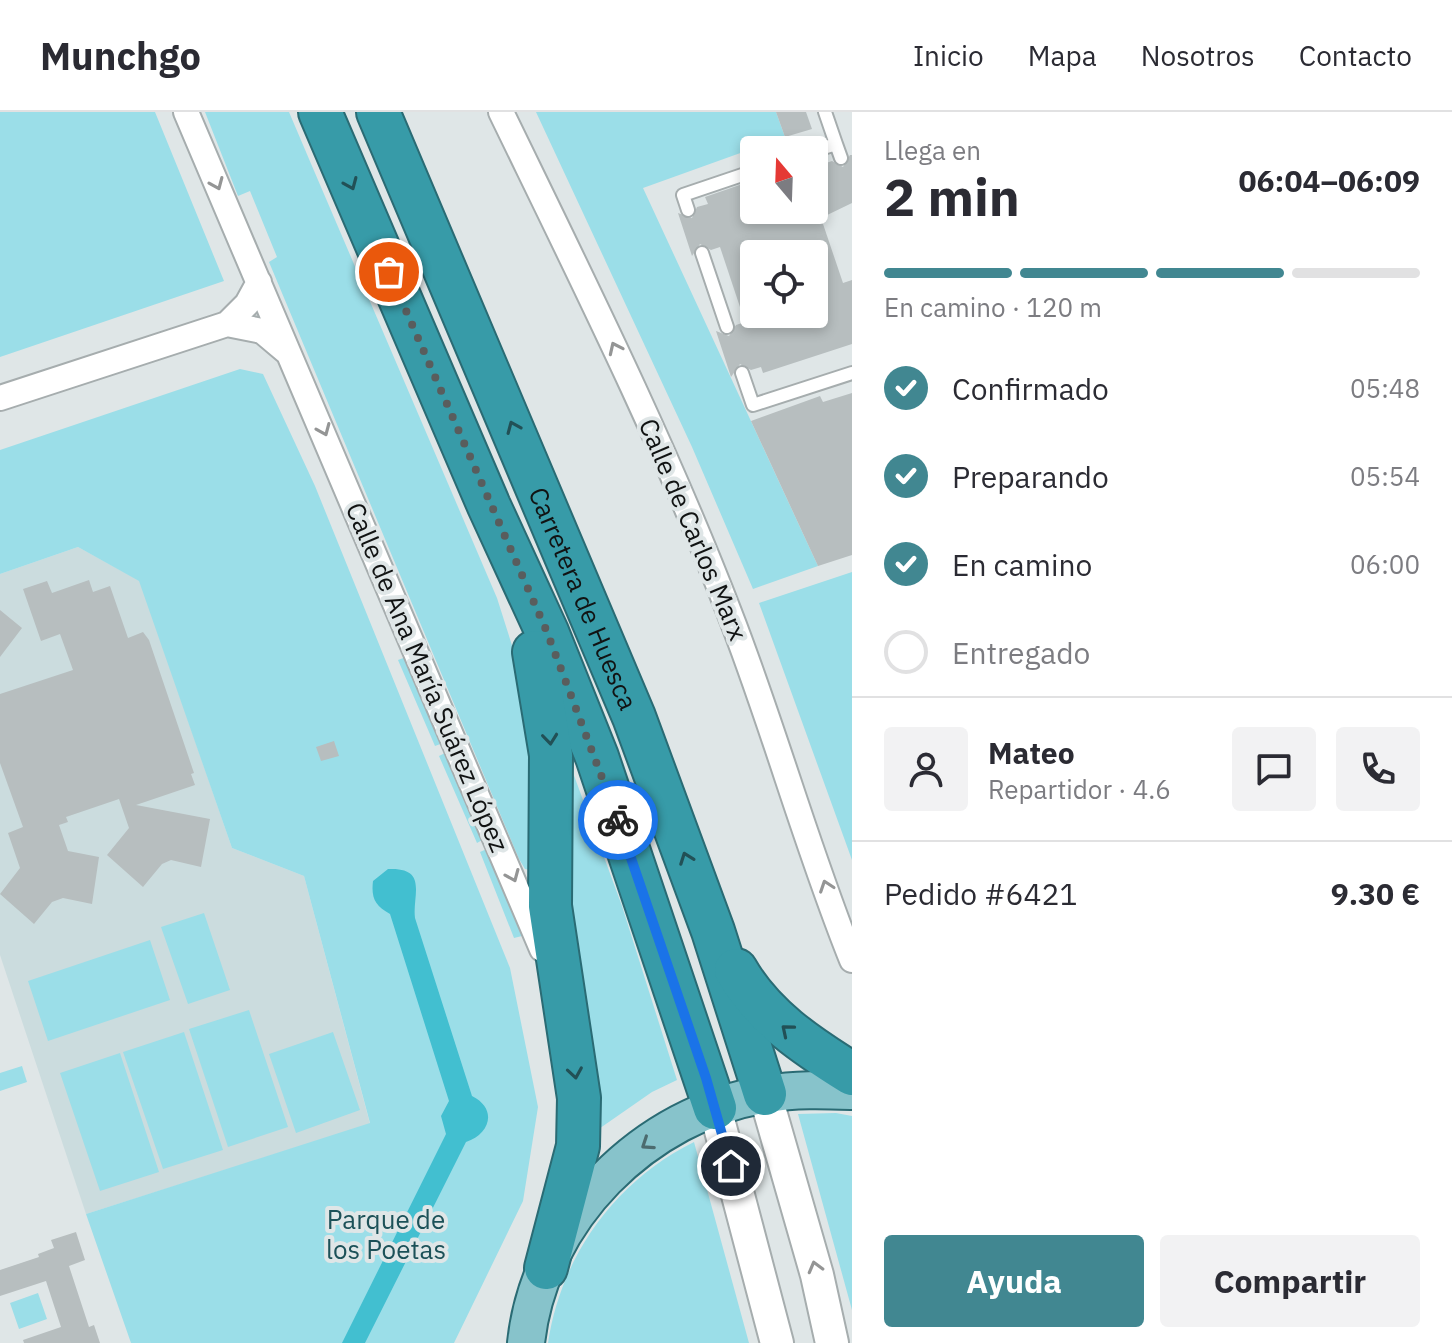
<!DOCTYPE html>
<html lang="es">
<meta charset="utf-8">
<style>
:root{--surface:#fff;--page:#f2f2f3;--text:#2b2b33;--muted:#7c7c81;--line:#e1e1e2;--accent:#418791}
body{margin:0;font-family:"IBM Plex Sans",sans-serif;background:var(--page);color:var(--text);height:100vh;display:flex;flex-direction:column;font-size:30px;white-space:nowrap}
*{box-sizing:border-box;margin:0}
p{font-size:26px;color:var(--muted)}
.icon{flex:none;width:44px;height:44px;fill:none;stroke:currentColor;stroke-width:2;stroke-linecap:round;stroke-linejoin:round}
.map{position:relative;flex:1;overflow:hidden}
.details{display:flex;flex-direction:column;background:var(--surface);width:600px}
.details>*{flex:none}
.needle{width:52px;rotate:341deg}
.buttons{position:absolute;left:740px;top:24px;display:grid;gap:16px}
.buttons a{display:grid;place-items:center;width:88px;height:88px;border-radius:8px;background:var(--surface);box-shadow:0 4px 12px #0003;font-size:40px}
.pin{position:absolute;display:grid;place-items:center;width:68px;height:68px;color:#fff;margin:-34px;border:4px solid #fff;border-radius:50%;box-shadow:0 2px 8px #0007}
.courier{position:absolute;display:grid;place-items:center;width:80px;height:80px;margin:-40px;border:6px solid #1a73e8;border-radius:50%;background:#fff;color:#222;box-shadow:0 2px 10px #0007}
.summary em{font-style:normal;font-weight:700}
.summary div{display:flex;flex-direction:column-reverse}
.summary{display:flex;align-items:center;justify-content:space-between;height:136px;padding:0 32px}
h1{font-size:52px;font-weight:700;line-height:60px}
.bar{display:grid;grid-template-columns:repeat(4,1fr);gap:12px 8px;align-content:center;height:96px;padding:0 32px}
.bar i{height:10px;border-radius:6px;background:var(--line)}
.bar .current{background:var(--accent)}
.bar p{grid-column:span 4}
.line{display:flex;align-items:center;gap:20px;padding:0 32px;border-top:2px solid var(--line)}
.line div{flex:1}
.round{display:grid;place-items:center;flex:none;width:84px;height:84px;border-radius:8px;background:var(--page)}
ol{padding:0 32px;list-style:none}
li{display:flex;align-items:center;gap:24px;height:88px}
li p{margin-inline-start:auto}
li .icon{padding:8px;border-radius:50%;background:var(--accent);color:#fff;stroke-width:4}
li:last-child{color:var(--muted)}
li i{width:44px;height:44px;border:4px solid var(--line);border-radius:50%}
.primary-button{display:flex;gap:16px;margin-top:auto;padding:16px 32px}
.primary-button a{flex:1;height:92px;border-radius:8px;background:var(--accent);color:#fff;font-size:32px;font-weight:700;line-height:92px;text-align:center}
.primary-button a+a{background:var(--page);color:var(--text)}
header{display:flex;align-items:center;gap:48px;box-sizing:border-box;height:112px;padding:0 40px;background:var(--surface);border-bottom:2px solid var(--line)}
header strong{font-size:38px}
nav{display:flex;gap:44px;margin-inline-start:auto;font-size:28px}
main{display:flex;flex:1;min-height:0}
.map>svg:first-child{display:block}
.built{fill:#cbdcde}
.green{fill:#9bdee8}
.water{fill:#42bfd0}
.building{fill:#b7bebf;fill-rule:evenodd}
.lines{fill:none;stroke-linecap:round;stroke-linejoin:round}
.lane-casing{stroke:#a6adae;stroke-width:16}
.street-casing{stroke:#a6adae;stroke-width:28}
.secondary-casing{stroke:#a6adae;stroke-width:36}
.primary-casing{stroke:#2a6b74;stroke-width:40}
.highway-casing{stroke:#2a6b74;stroke-width:46}
.lane{stroke:#fff;stroke-width:12}
.street{stroke:#fff;stroke-width:24}
.secondary{stroke:#fff;stroke-width:32}
.primary{stroke:#87c3cb;stroke-width:36}
.highway{stroke:#379ba8;stroke-width:42}
.oneway{stroke:#949595}
.oneway2{stroke:#225056}
.oneway3{stroke:#4c6b6f}
.done{stroke:#595d5d;stroke-width:8;stroke-dasharray:0 14.4}
.route{stroke:#1a73e8;stroke-width:10}
.labels{text-anchor:middle;dominant-baseline:central;stroke-width:8;stroke-linejoin:round;paint-order:stroke}
.street-label{font-size:26px;fill:#111313;stroke:#dfe6e7}
.park-label{font-size:26px;fill:#1c5158;stroke:#dfe6e7}
</style>
<header>
<strong>Munchgo</strong>
<nav><a>Inicio</a><a>Mapa</a><a>Nosotros</a><a>Contacto</a></nav>
</header>
<main>
<div class="map">
<svg width="852" height="1231" viewBox="0 0 852 1231">
<rect width="100%" height="100%" fill="#dfe6e7"/>
<path class="built" d="M78 435 140 469 232 736 304 764 370 1012 86 1102 0 843V462Z"/>
<path class="green" d="M0 0H155L224 169 0 245Z
M205 0H289L309 47 497 486 528 584 539 629 530 758 525 757 519 747 269 150 277 145 250 79 238 84Z
M536 0H776L785 25 643 76 818 454 753 477 692 335Z
M240 257 263 262 315 374 510 856 538 995 523 1089 454 1231H131L86 1102 370 1011 304 764 232 736 139 469 78 435 0 462V338Z
M852 460V748L759 491Z
M406 545 443 631 435 634 398 548Z
M565 639 622 794 677 968 652 980 593 1021 567 833Z
M447 640 484 727 477 731 439 644Z
M489 736 522 824 514 826 480 740Z
M204 801 230 878 188 892 161 815Z
M150 828 170 888 48 929 28 869Z
M249 898 288 1015 228 1035 189 917Z
M184 920 223 1038 163 1057 123 940Z
M333 920 360 998 296 1021 269 942Z
M120 941 159 1060 100 1079 60 961Z
M22 954 27 970 0 979V961Z
M836 1001 852 1004V1198L798 1002Z
M694 1030 749 1231H548C561 1144 615 1069 694 1030Z
M38 1181 47 1207 19 1217 10 1191Z"/>
<path class="water" d="M388 757C429 755 412 784 415 806L472 984C498 997 490 1022 466 1030L365 1231H342L446 1022 441 1004 449 989 390 802C375 794 371 786 373 769Z"/>
<path class="building" d="M776 0H806L812 17 785 25Z
M850 43H852V91L821 106 843 171 852 168V232L763 261 761 255 751 258 740 252 731 265 716 219 729 224 736 213 745 210 720 135 711 138 700 132 692 144 678 101 692 106 697 95 708 92 705 85 754 68V98H814V55L832 49 843 55ZM754 142H814V202H754Z
M852 281V443L818 454 751 309 820 284 823 290Z
M89 468 93 480 110 474 128 526 143 520 149 528 194 661 191 662 195 673 136 693 210 707 201 755 171 748 162 752 143 775 107 743 129 716 119 687 66 705 68 710 59 713 68 739 99 745 92 792 63 786 52 790 34 812 0 782 20 756 8 721 23 715 0 651V582L73 558 60 522 41 529 23 477 47 469 52 481Z
M0 498 22 516 0 545Z
M334 629 339 644 321 649 316 635Z
M76 1120 85 1148 69 1154 89 1215 94 1213 100 1231H24L23 1228 61 1215 46 1169 0 1184V1158L39 1145 38 1142 54 1136 51 1128Z"/>
<g class="lines">
<defs>
<path id="lane" d="M825 0 836 32
M814 39 836 32 841 46
M688 98 683 83 754 59
M702 141 727 215
M742 261 753 293 852 261"/>
<path id="street" d="M186 0 542 837
M501 0C581 165 663 329 729 500 774 615 806 734 852 848
M227 212 262 219 287 240
M0 286 227 212 247 192 259 170"/>
<path id="secondary" d="M765 982 817 1163 832 1231
M715 996 777 1231"/>
<path id="primary" d="M526 1231C539 1107 645 1001 767 982 796 977 823 978 852 979"/>
<g id="highway">
<path d="M320 0 489 394 547 520 597 645 715 996"/>
<path id="s1" d="M378 0 634 605 713 819 765 982"/>
<path d="M534 540 551 643 550 794 579 986 578 1034 546 1156"/>
<path d="M736 858C763 905 807 934 852 962"/>
</g>
</defs>
<use href="#lane" class="lane-casing"/>
<use href="#street" class="street-casing"/>
<use href="#secondary" class="secondary-casing"/>
<use href="#primary" class="primary-casing"/>
<use href="#highway" class="highway-casing"/>
<use href="#lane" class="lane"/>
<use href="#street" class="street"/>
<use href="#secondary" class="secondary"/>
<use href="#primary" class="primary"/>
<use href="#highway" class="highway"/>
</g>
<defs><path id="oneway-chevron" d="M-2-3.5L2.5 0L-2 3.5" fill="none" stroke-width="1.6" stroke-linecap="round" stroke-linejoin="round" transform="scale(2)"/></defs>
<g class="oneway">
<use href="#oneway-chevron" transform="translate(217 72) rotate(67)"/>
<use href="#oneway-chevron" transform="translate(615 236) rotate(-115)"/>
<use href="#oneway-chevron" transform="translate(324 318) rotate(67)"/>
<use href="#oneway-chevron" transform="translate(513 764) rotate(67)"/>
<use href="#oneway-chevron" transform="translate(826 774) rotate(-109)"/>
<use href="#oneway-chevron" transform="translate(815 1155) rotate(-105)"/>
</g>
<g class="oneway2">
<use href="#oneway-chevron" transform="translate(351 72) rotate(67)"/>
<use href="#oneway-chevron" transform="translate(513 315) rotate(-113)"/>
<use href="#oneway-chevron" transform="translate(550 627) rotate(84)"/>
<use href="#oneway-chevron" transform="translate(686 746) rotate(-110)"/>
<use href="#oneway-chevron" transform="translate(787 918) rotate(-140)"/>
<use href="#oneway-chevron" transform="translate(575 961) rotate(81)"/>
</g>
<use class="oneway3" href="#oneway-chevron" transform="translate(647 1032) rotate(146)"/>
<g class="lines">
<path class="done" d="M389 160 547 520 618 708"/>
<path class="route" d="M618 708 706 966 731 1054"/>
</g>
<g class="labels">
<g class="street-label">
<text transform="translate(694 417) rotate(67)">Calle de Carlos Marx</text>
<text stroke="none"><textPath href="#s1" startOffset="528">Carretera de Huesca</textPath></text>
<text transform="translate(428 565) rotate(67)">Calle de Ana María Suárez López</text>
</g>
<g class="park-label">
<text x="386" y="1107">Parque de<tspan x="386" dy="30">los Poetas</tspan></text>
</g>
</g>
</svg>
<div class="buttons">
<a><svg class="needle" viewBox="-14 -14 28 28"><path d="M0-13l5 13h-10z" fill="#e53935"/><path d="M0 13l5-13h-10z" fill="#7c7c81"/></svg></a>
<a><svg class="icon" aria-label="locate" viewBox="0 0 24 24"><circle cx="12" cy="12" r="6"/><path d="M12 2v4M12 18v4M2 12h4M18 12h4"/></svg></a>
</div>
<div class="pin" style="left:389px;top:160px;background:#ea580c"><svg class="icon" aria-label="bag" viewBox="0 0 24 24"><path d="M5 8h14l-1 12H6zM9 8a3 3 0 0 1 6 0"/></svg></div>
<div class="pin" style="left:731px;top:1054px;background:#1f2937"><svg class="icon" aria-label="home" viewBox="0 0 24 24"><path d="M3 11l9-7 9 7M6 9v11h12V9"/></svg></div>
<div class="courier" style="left:618px;top:708px"><svg class="icon" aria-label="bike" viewBox="0 0 24 24"><circle cx="6" cy="16" r="4"/><circle cx="18" cy="16" r="4"/><path d="M6 16l4-8h5l3 8M10 8l3 8H6M13 5h3"/></svg></div>
</div>
<section class="details">
<div class="summary"><div><h1>2 min</h1><p>Llega en</p></div><em>06:04–06:09</em></div>
<div class="bar"><i class="current"></i><i class="current"></i><i class="current"></i><i></i><p>En camino · 120 m</p></div>
<ol>
<li><svg class="icon" aria-label="check" viewBox="0 0 24 24"><path d="M5 12l5 5 9-10"/></svg>Confirmado<p>05:48</p></li>
<li><svg class="icon" aria-label="check" viewBox="0 0 24 24"><path d="M5 12l5 5 9-10"/></svg>Preparando<p>05:54</p></li>
<li><svg class="icon" aria-label="check" viewBox="0 0 24 24"><path d="M5 12l5 5 9-10"/></svg>En camino<p>06:00</p></li>
<li><i></i>Entregado</li>
</ol>
<div class="line" style="height:144px"><a class="round"><svg class="icon" aria-label="person" viewBox="0 0 24 24"><circle cx="12" cy="8" r="4"/><path d="M4 21q1-7 8-7t8 7"/></svg></a><div><b>Mateo</b><p>Repartidor · 4.6</p></div><a class="round"><svg class="icon" aria-label="chat" viewBox="0 0 24 24"><path d="M4 5h16v11H9l-5 4z"/></svg></a><a class="round"><svg class="icon" aria-label="phone" viewBox="0 0 24 24"><path d="M5 4h4l2 5-3 2q2 4 5 5l2-3 5 2v4C11 20 4 13 5 4z"/></svg></a></div>
<div class="line" style="height:104px"><div>Pedido #6421</div><b>9.30 €</b></div>
<div class="primary-button"><a>Ayuda</a><a>Compartir</a></div>
</section>
</main>
